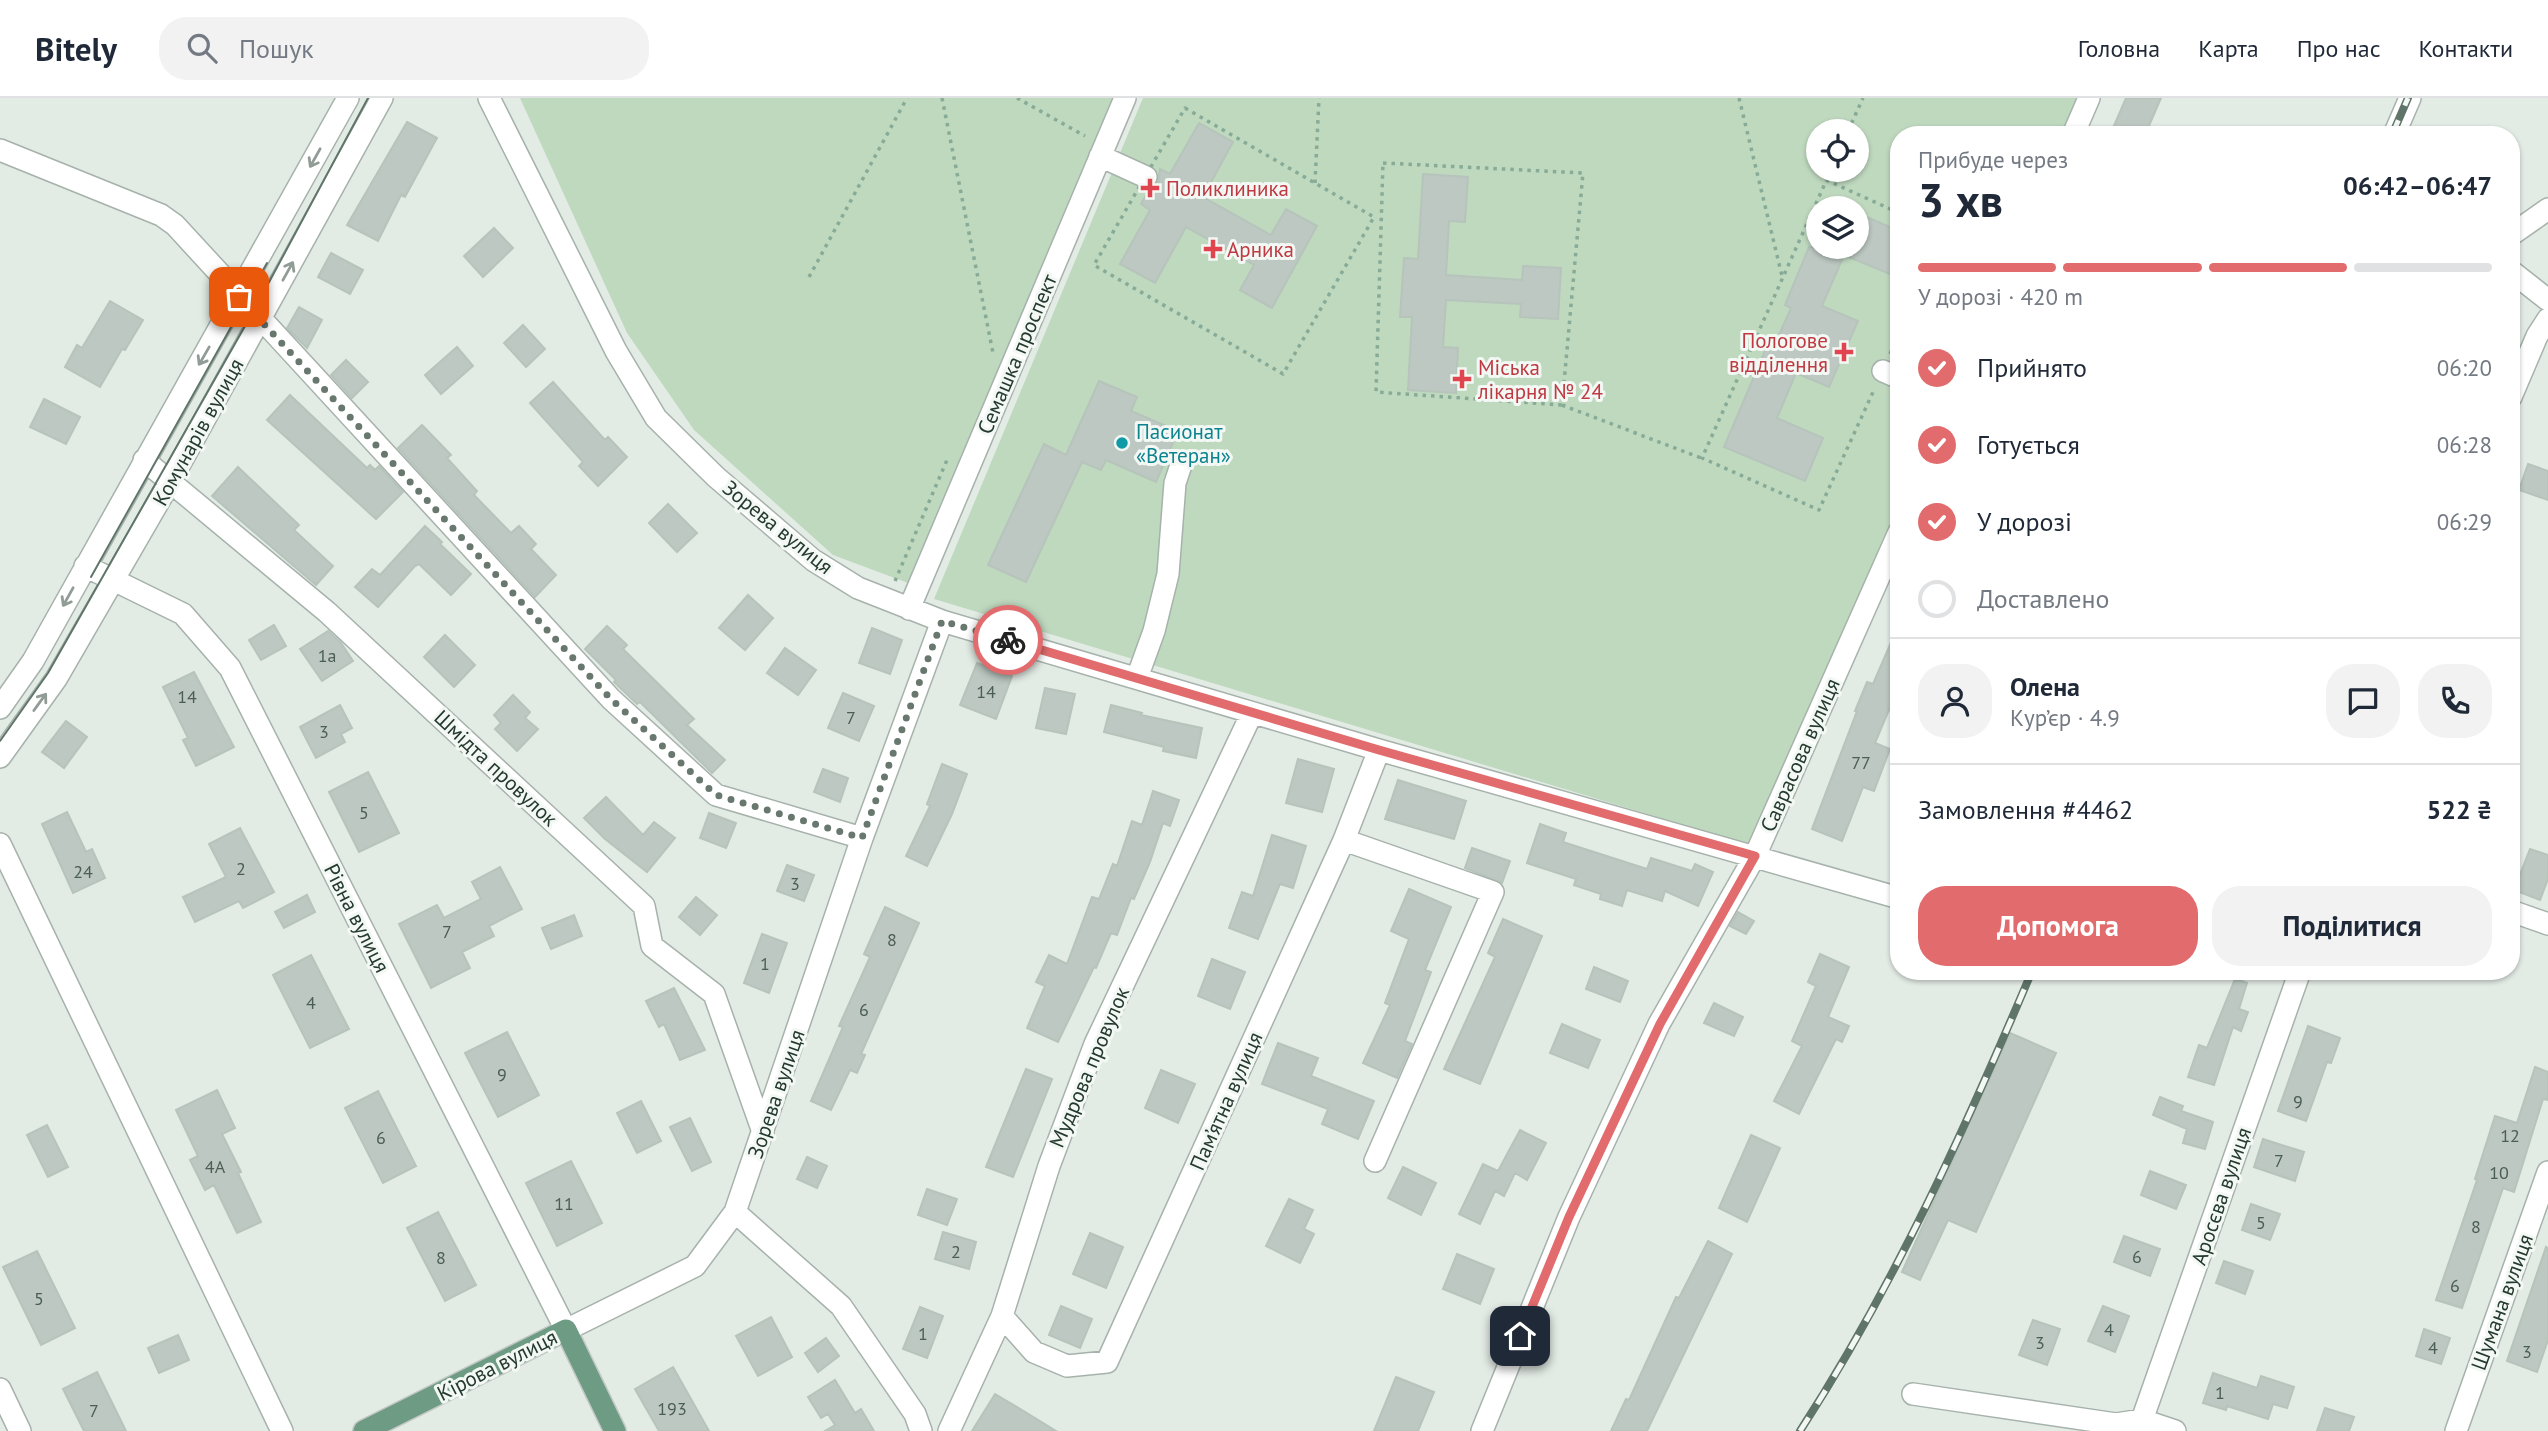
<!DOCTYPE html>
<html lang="uk">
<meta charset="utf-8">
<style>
:root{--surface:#fff;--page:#f2f2f3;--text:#1f2937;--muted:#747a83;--line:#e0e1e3;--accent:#e16b6d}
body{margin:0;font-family:"PT Sans",sans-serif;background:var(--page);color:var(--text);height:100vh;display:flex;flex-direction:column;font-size:26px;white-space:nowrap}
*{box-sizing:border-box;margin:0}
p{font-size:23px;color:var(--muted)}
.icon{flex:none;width:38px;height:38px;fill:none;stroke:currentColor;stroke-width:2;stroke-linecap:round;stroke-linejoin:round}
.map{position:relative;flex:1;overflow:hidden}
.drawer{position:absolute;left:1890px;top:28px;width:630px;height:854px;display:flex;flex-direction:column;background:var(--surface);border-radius:28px;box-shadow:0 2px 5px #0004}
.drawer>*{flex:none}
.buttons{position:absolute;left:1806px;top:21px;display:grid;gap:14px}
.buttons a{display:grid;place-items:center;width:63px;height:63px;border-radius:50%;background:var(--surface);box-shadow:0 2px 5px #0004;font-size:35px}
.pin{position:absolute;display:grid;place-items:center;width:60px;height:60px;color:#fff;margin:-30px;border-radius:14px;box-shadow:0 4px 10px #0006}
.courier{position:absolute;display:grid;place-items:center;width:70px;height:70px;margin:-35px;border:5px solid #e16b6d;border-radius:50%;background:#fff;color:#222;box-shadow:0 2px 9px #0007}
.overview em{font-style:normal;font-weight:800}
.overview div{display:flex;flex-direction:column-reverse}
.overview{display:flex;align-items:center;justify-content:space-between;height:119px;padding:0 28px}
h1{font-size:46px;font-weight:800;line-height:52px}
.bar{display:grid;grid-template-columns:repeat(4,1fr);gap:10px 7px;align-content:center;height:84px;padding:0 28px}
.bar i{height:9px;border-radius:5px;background:var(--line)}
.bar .selected{background:var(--accent)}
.bar p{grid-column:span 4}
.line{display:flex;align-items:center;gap:18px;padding:0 28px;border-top:2px solid var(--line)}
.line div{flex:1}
.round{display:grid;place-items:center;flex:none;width:74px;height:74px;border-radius:28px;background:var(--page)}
ol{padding:0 28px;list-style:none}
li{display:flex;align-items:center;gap:21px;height:77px}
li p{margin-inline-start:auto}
li .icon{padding:7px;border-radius:50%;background:var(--accent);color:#fff;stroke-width:4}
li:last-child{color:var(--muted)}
li i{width:38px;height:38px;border:4px solid var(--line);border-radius:50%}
.primary-button{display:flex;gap:14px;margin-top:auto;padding:14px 28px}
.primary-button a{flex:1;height:80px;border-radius:28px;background:var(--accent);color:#fff;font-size:28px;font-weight:800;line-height:80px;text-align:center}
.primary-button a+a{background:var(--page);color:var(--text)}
header{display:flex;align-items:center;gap:42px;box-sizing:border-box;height:98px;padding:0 35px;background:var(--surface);border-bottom:2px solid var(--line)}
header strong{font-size:33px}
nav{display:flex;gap:38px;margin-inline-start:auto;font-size:24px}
.search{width:490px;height:63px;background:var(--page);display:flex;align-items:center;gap:18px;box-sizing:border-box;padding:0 24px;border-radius:28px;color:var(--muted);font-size:26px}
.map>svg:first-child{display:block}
.green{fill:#bfd9bf;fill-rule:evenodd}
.building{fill:#bcc8c1;stroke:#b6c4bb;stroke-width:2}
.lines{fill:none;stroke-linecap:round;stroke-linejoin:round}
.minor-casing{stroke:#a6b2ab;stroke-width:24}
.major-casing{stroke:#c2c8c5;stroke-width:24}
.path{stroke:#87ab96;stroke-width:3.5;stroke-dasharray:3.5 5;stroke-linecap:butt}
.minor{stroke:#fff;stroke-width:21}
.major{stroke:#6d9b83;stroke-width:21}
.tram{stroke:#60756a;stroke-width:2}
.rail-casing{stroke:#60756a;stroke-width:8}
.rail{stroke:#f3f8f4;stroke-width:5;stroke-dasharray:16;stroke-linecap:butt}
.oneway{stroke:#929c97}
.done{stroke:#68786f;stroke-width:7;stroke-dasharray:0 12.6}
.route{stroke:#e16b6d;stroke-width:9}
.health-dot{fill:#e0444e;stroke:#f3f8f4;stroke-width:2.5}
.culture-dot{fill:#0f9aa8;stroke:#f3f8f4;stroke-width:2.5}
.labels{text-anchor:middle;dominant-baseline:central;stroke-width:6;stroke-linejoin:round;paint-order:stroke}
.number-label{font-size:18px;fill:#4b5e54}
.health-label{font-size:21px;fill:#be3a42;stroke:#f3f8f4;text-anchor:start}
.street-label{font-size:21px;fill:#253a2f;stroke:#f3f8f4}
.culture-label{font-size:21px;fill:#0d838f;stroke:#f3f8f4;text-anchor:start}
</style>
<header>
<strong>Bitely</strong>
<div class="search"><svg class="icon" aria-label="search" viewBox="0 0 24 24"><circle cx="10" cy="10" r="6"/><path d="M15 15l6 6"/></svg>Пошук</div>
<nav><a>Головна</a><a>Карта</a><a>Про нас</a><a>Контакти</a></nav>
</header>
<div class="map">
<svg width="2548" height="1333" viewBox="0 0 2548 1333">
<rect width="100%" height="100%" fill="#e3ebe5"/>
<path class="green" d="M520 0H1113L908 485 833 457 694 332 627 235Z
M1143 0H2083L2067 37H1899V413L1750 747 934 501ZM1818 33H1857V72H1818ZM1818 110H1857V149H1818Z"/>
<path class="building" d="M2126 0H2161L2145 37H2110Z
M407 24 437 40 405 99 401 97 378 143 347 127Z
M1199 25 1233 44 1203 99 1271 137 1286 111 1317 128 1272 210 1240 192 1254 167 1186 129 1155 185 1120 166 1150 112 1141 106 1149 92 1158 85 1160 71 1170 76Z
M1423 76 1468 79 1465 124 1449 123 1446 177 1522 182 1523 168 1561 170 1558 221 1520 219 1521 206 1446 202 1443 249 1458 250 1456 295 1408 292 1412 219H1400L1404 160 1418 161Z
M1857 115 1899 133V161L1892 177 1844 157 1822 208 1858 223 1829 289 1796 275 1777 320 1823 340 1805 383 1724 349 1769 243 1775 246 1791 210 1785 207 1809 149H1857Z
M494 130 513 150 483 179 464 158Z
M331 155 363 172 350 196 318 179Z
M110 203 143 222 125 252 122 251 100 289 65 269 77 247 82 250Z
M299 209 322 222 307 250 287 230Z
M523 227 545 251 526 269 504 245Z
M457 249 473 268 441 296 425 277Z
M346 262 368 284 352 300 331 277Z
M1099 283 1137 299 1131 313 1178 333 1156 384 1106 362 1101 372 1082 364 1026 484 988 467 1044 346 1066 357Z
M553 284 605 342 608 339 627 359 598 388 579 368 583 364 530 305Z
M290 297 367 370 370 367 375 372 379 368 403 394 376 421 267 322Z
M44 301 80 319 66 346 30 329Z
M422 327 451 357 447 360 477 393 474 397 511 435 519 428 536 446 531 451 556 477 535 499 398 350Z
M2528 366 2548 373V402L2519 392Z
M238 369 299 427 294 432 333 468 316 487 212 398Z
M668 406 697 435 677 454 649 425Z
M425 428 442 444 440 446 471 476 451 497 419 466 415 468 378 509 355 489 372 471 380 477Z
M748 497 773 520 745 552 719 530Z
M1899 526V588L1875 645 1890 651 1874 693 1863 689 1842 743 1812 731 1857 613H1855L1867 584 1873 586Z
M274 527 286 548 261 562 249 542Z
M607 528 627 547 623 551 694 621 687 627 725 662 712 675 640 604 637 606 614 584 616 582 585 551Z
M872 530 902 542 890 576 859 565Z
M328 533 341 545 353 563 322 583 300 551Z
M445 537 475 567 454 589 424 559Z
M785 550 816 572 798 597 767 575Z
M977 565 1012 578 996 621 960 607Z
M194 574 234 649 196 668 183 642 188 640 163 589Z
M1045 590 1075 596 1066 636 1036 630Z
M843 595 874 608 859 643 828 630Z
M513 597 530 614 525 620 538 631 517 653 495 631 501 625 494 617Z
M340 607 352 630 341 636 345 644 316 660 300 629Z
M1111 607 1142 615 1141 617 1202 630 1196 660 1163 653 1164 649 1104 634Z
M66 623 87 639 64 670 42 654Z
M1298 661 1334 671 1322 714 1286 705Z
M942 666 967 676 952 716 927 768 906 758 930 708 927 706Z
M823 671 848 680 840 704 814 694Z
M368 674 399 735 359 754 329 694Z
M1398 682 1466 703 1454 741 1385 721Z
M1153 693 1179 702 1170 728 1163 725 1150 764 1134 801 1131 800 1117 837 1111 835 1096 870 1094 869 1058 944 1027 930 1045 888 1036 884 1049 857 1067 866 1092 799 1099 801 1113 766 1117 768 1132 723 1142 727Z
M606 699 643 737 654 724 675 740 647 774 605 741 584 720Z
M67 714 86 754 92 751 105 780 73 795 42 726Z
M709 715 736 725 726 750 700 740Z
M1540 726 1566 735 1563 744 1647 771 1651 760 1692 773 1695 766 1713 774 1698 808 1665 793 1662 803 1627 792 1622 808 1600 801 1601 796 1574 787 1576 781 1527 765Z
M240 730 274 794 243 810 239 803 195 824 183 799 226 779 209 746Z
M1272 737 1306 748 1293 790 1280 786 1258 841 1229 830 1242 794 1253 798Z
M1472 750 1510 763 1502 785 1465 770Z
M2530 751 2548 757V781L2540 802 2514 792Z
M787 767 814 777 804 803 777 793Z
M500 769 522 811 489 828 494 838 462 854 470 870 431 890 399 826 437 807 444 820 481 801 472 784Z
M1409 791 1451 809 1425 872 1431 874 1405 943 1412 946 1397 980 1363 965 1390 907 1385 905 1409 841 1391 833Z
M307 797 315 814 284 830 275 814Z
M696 799 717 817 700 837 679 819Z
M885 809 919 825 861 956 865 957 857 975 850 972 831 1012 811 1003 843 929 839 928 870 859 864 856Z
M1738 814 1754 823 1746 836 1730 828Z
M574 817 582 838 551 851 542 830Z
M1503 821 1542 838 1480 986 1444 971 1495 859 1488 855Z
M762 836 787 845 769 895 744 885Z
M1820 856 1849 869 1828 919 1849 928 1842 944 1836 941 1799 1016 1774 1003 1802 948 1792 943 1816 888 1808 884Z
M311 857 349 931 310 950 273 877Z
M1212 861 1245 874 1230 911 1198 898Z
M1594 869 1628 883 1620 904 1586 891Z
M2235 881 2247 885 2239 911 2248 914 2241 933 2233 929 2214 987 2188 979 2199 947 2207 950Z
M674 890 705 952 680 962 664 926 659 929 646 903Z
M1714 905 1743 919 1734 938 1704 925Z
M1562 926 1600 942 1588 970 1550 955Z
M2308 928 2340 940 2331 965 2327 964 2306 1023 2278 1013Z
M507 934 539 997 498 1019 465 955Z
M2010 935 2056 955 1976 1134 1948 1122 1920 1182 1902 1174Z
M1278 945 1318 960 1311 978 1374 1003 1358 1041 1322 1026 1328 1011 1262 986Z
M2535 969 2548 974V1002L2543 1001 2514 1094 2503 1090 2462 1210 2436 1202 2477 1082 2475 1081 2495 1018 2517 1025Z
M1026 971 1052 981 1013 1079 986 1069Z
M1161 972 1195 986 1178 1025 1145 1010Z
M217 992 235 1030 222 1036 241 1074 238 1075 261 1124 237 1135 214 1087 205 1092 190 1062 198 1058 176 1012Z
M378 993 416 1068 383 1085 345 1010Z
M2160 999 2183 1008 2181 1013 2213 1024 2205 1051 2183 1045 2187 1031 2153 1017Z
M641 1003 661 1043 637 1055 617 1015Z
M690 1020 711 1064 692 1073 670 1029Z
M47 1027 68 1069 48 1079 27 1037Z
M1520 1032 1546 1045 1527 1082 1515 1075 1504 1098 1495 1093 1480 1126 1459 1116 1483 1066 1498 1073Z
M1751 1037 1780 1050 1747 1124 1719 1110Z
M2263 1041 2304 1054 2295 1083 2254 1069Z
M807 1059 827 1068 817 1090 797 1081Z
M571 1063 602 1125 557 1148 526 1085Z
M1403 1069 1436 1085 1421 1117 1388 1100Z
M2150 1073 2186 1087 2176 1111 2141 1097Z
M927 1091 957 1101 947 1127 918 1117Z
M1289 1101 1313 1112 1304 1131 1314 1136 1300 1165 1266 1148Z
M2251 1106 2280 1116 2270 1142 2242 1132Z
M438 1114 476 1187 445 1203 407 1130Z
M943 1134 976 1144 969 1171 935 1161Z
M1090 1135 1123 1149 1106 1190 1073 1176Z
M2124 1138 2160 1151 2150 1178 2114 1164Z
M1708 1143 1732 1156 1647 1333H1611L1626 1301 1629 1302 1676 1199 1679 1200Z
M2546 1149 2548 1150V1242L2537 1274 2507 1263Z
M37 1153 75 1230 41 1247 3 1169Z
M1457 1156 1494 1171 1480 1206 1443 1191Z
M2224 1163 2253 1173 2245 1196 2216 1185Z
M1061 1208 1092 1221 1080 1250 1049 1237Z
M2103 1208 2129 1218 2115 1254 2088 1243Z
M920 1209 943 1218 927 1260 903 1251Z
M771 1219 792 1259 758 1278 736 1238Z
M2033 1222 2060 1231 2047 1267 2019 1257Z
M2424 1231 2450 1240 2441 1266 2416 1258Z
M178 1237 189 1262 159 1275 148 1250Z
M826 1240 839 1258 818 1274 805 1255Z
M673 1269 709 1333H659L635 1291Z
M97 1274 126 1333H84L63 1291Z
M2213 1275 2257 1290 2261 1278 2294 1289 2287 1310 2273 1306 2268 1321 2227 1308 2226 1312 2203 1305Z
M1396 1279 1434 1294 1418 1333H1374Z
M835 1282 855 1315 861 1311 874 1333H825L835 1327 828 1316 821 1320 808 1299Z
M995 1296 1022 1312 1056 1333H972Z
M2325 1310 2354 1319 2349 1333H2317Z"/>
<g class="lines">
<defs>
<path id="minor" d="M2073 37 2089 0
M2394 37 2410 0
M0 52 161 117 175 127 611 601 716 697 862 740
M1100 58 1146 79
M2511 137 2548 111
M2511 173 2548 202
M1883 273 1899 280
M2511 299 2537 238 2548 221
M144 362 327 514 644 808 652 848 714 896 763 1034
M85 468 183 516 230 570 566 1232 695 1168 735 1114 862 740 942 523 858 490 813 462 716 379 656 320 616 253 489 0
M909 511 1125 0
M942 523 1379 652 1899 800
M1137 580 1154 533 1168 476 1175 385 1182 364
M0 610 33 563 348 0
M0 659 56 581 170 384 382 0
M1344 742 1493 794 1375 1063
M0 746 282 1333
M2511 813 2548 826
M735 1114 841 1208 915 1316 921 1333
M1002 1218 1034 1254 1067 1268 1107 1264 1344 742 1379 652
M0 1291 20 1333
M1913 1296 2116 1326 2142 1322 2175 1333
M2142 1322 2300 873
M949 1333 1002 1218 1049 1068 1095 946 1252 615
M1482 1333 1569 1119 1659 926 1755 758 1899 434
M2456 1333 2548 1074"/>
<path id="major" d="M364 1333 566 1232 615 1333"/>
</defs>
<use href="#minor" class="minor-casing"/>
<use href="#major" class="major-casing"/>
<path class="path" d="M942 0 993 255
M1017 0 1085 38
M1739 0 1782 178
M1185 10 1374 119 1283 276 1094 167Z
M1848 33 1863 0
M1383 65 1583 75 1562 307 1376 294Z
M1831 72 1702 360 1819 412 1874 292
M1826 82 1899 115
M1315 85 1319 0
M809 179 907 0
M1890 256 1899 236
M1562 307 1701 360
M895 483 947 362"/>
<use href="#minor" class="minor"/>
<use href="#major" class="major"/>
<path class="tram" d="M91 479 267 165
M0 643 48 575 253 214 368 0"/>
<defs>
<path id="rail" d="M2392 37 2408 0
M1800 1333C1894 1188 1965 1031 2032 873"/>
</defs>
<use href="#rail" class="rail-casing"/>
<use href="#rail" class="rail"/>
</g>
<defs><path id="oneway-shaft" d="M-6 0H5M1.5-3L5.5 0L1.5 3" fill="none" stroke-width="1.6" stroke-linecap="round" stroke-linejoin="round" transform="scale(1.75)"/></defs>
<g class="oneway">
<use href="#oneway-shaft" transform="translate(315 60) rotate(119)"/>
<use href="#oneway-shaft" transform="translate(288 173) rotate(-61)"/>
<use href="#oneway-shaft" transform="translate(204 258) rotate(120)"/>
<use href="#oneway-shaft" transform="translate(68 499) rotate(119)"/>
<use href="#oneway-shaft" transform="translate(40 604) rotate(-54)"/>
</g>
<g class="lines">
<path class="done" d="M239 199 611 601 716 697 862 740 942 523 1008 542"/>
<path class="route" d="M1008 542 1379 652 1755 758 1660 926 1569 1119 1520 1238"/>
</g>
<g class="health-dot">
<path d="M1146.5 79.5h7v7h7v7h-7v7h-7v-7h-7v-7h7z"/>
<path d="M1209.5 140.5h7v7h7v7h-7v7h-7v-7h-7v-7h7z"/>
<path d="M1840.5 243.5h7v7h7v7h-7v7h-7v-7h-7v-7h7z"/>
<path d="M1458.5 270.5h7v7h7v7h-7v7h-7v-7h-7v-7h7z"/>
</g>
<circle class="culture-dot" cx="1122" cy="345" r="7"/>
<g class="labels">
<g class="number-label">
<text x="327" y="557">1а</text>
<text x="986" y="593">14</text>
<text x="187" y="598">14</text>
<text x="851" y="619">7</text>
<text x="324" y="633">3</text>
<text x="1861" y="664">77</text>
<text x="364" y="714">5</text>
<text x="241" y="770">2</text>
<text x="83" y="773">24</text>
<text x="795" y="785">3</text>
<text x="447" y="833">7</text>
<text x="892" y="841">8</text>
<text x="765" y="865">1</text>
<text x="311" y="904">4</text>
<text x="864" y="911">6</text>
<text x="502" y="976">9</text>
<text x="2298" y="1003">9</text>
<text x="2510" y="1037">12</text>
<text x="381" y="1039">6</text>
<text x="2279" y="1062">7</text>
<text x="215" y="1068">4А</text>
<text x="2499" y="1074">10</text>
<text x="564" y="1105">11</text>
<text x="2261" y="1124">5</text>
<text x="2476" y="1128">8</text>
<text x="956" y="1153">2</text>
<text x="2137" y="1158">6</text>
<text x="441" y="1159">8</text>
<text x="2455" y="1187">6</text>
<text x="39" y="1200">5</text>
<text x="2109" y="1231">4</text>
<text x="923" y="1235">1</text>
<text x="2040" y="1244">3</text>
<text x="2433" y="1249">4</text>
<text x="2527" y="1253">3</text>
<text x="2220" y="1294">1</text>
<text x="672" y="1310">193</text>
<text x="94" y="1312">7</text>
</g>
<g class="health-label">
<text x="1166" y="90">Поликлиника</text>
<text x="1227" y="151">Арника</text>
<text x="1828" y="242" text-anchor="end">Пологове<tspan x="1828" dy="24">відділення</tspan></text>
<text x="1478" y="269">Міська<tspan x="1478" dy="24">лікарня № 24</tspan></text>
</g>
<g class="street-label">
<text transform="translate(1017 256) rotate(-67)">Семашка проспект</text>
<text transform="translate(198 334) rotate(-61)">Комунарів вулиця</text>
<text transform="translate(778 429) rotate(39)">Зорева вулиця</text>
<text transform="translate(1800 657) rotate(-66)">Саврасова вулиця</text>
<text transform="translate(496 670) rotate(43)">Шмідта провулок</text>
<text transform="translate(357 820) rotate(63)">Рівна вулиця</text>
<text transform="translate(1089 969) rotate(-67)">Мудрова провулок</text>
<text transform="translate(776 996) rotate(-71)">Зорева вулиця</text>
<text transform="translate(1226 1003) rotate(-66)">Пам’ятна вулиця</text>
<text transform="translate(2221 1098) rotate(-71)">Аросєва вулиця</text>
<text transform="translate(2502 1204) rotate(-70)">Шумана вулиця</text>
<text transform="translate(497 1267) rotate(-27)">Кірова вулиця</text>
</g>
<g class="culture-label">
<text x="1136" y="333">Пасионат<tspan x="1136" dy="24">«Ветеран»</tspan></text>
</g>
</g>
</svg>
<div class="buttons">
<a><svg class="icon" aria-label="locate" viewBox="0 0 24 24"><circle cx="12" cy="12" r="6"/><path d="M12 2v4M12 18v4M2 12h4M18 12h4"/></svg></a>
<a><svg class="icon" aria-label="layers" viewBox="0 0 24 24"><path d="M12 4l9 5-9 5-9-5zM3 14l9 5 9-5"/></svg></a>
</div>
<div class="pin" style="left:239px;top:199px;background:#ea580c"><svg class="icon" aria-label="bag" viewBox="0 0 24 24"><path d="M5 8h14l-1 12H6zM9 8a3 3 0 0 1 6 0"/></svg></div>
<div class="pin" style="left:1520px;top:1238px;background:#1f2937"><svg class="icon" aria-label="home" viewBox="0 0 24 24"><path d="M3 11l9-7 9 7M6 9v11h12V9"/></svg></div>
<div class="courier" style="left:1008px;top:542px"><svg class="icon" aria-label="bike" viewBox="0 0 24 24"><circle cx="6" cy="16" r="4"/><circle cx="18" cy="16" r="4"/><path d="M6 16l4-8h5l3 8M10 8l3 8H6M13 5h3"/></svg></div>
<section class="drawer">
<div class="overview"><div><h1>3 хв</h1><p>Прибуде через</p></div><em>06:42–06:47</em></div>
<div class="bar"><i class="selected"></i><i class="selected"></i><i class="selected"></i><i></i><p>У дорозі · 420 m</p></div>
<ol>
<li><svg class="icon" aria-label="check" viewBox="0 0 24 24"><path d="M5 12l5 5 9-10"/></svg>Прийнято<p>06:20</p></li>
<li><svg class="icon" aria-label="check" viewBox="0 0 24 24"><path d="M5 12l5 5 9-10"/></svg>Готується<p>06:28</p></li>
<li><svg class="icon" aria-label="check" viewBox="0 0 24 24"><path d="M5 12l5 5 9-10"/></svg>У дорозі<p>06:29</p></li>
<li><i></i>Доставлено</li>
</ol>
<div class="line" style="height:126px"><a class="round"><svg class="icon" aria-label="person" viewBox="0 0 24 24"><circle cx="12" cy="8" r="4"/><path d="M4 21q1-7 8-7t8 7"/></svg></a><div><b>Олена</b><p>Кур’єр · 4.9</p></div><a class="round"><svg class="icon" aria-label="chat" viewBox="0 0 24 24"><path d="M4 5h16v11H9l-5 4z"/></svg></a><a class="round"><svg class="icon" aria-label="phone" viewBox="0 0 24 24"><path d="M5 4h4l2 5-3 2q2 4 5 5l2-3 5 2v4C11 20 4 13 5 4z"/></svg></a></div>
<div class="line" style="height:91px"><div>Замовлення #4462</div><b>522 ₴</b></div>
<div class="primary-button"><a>Допомога</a><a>Поділитися</a></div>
</section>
</div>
